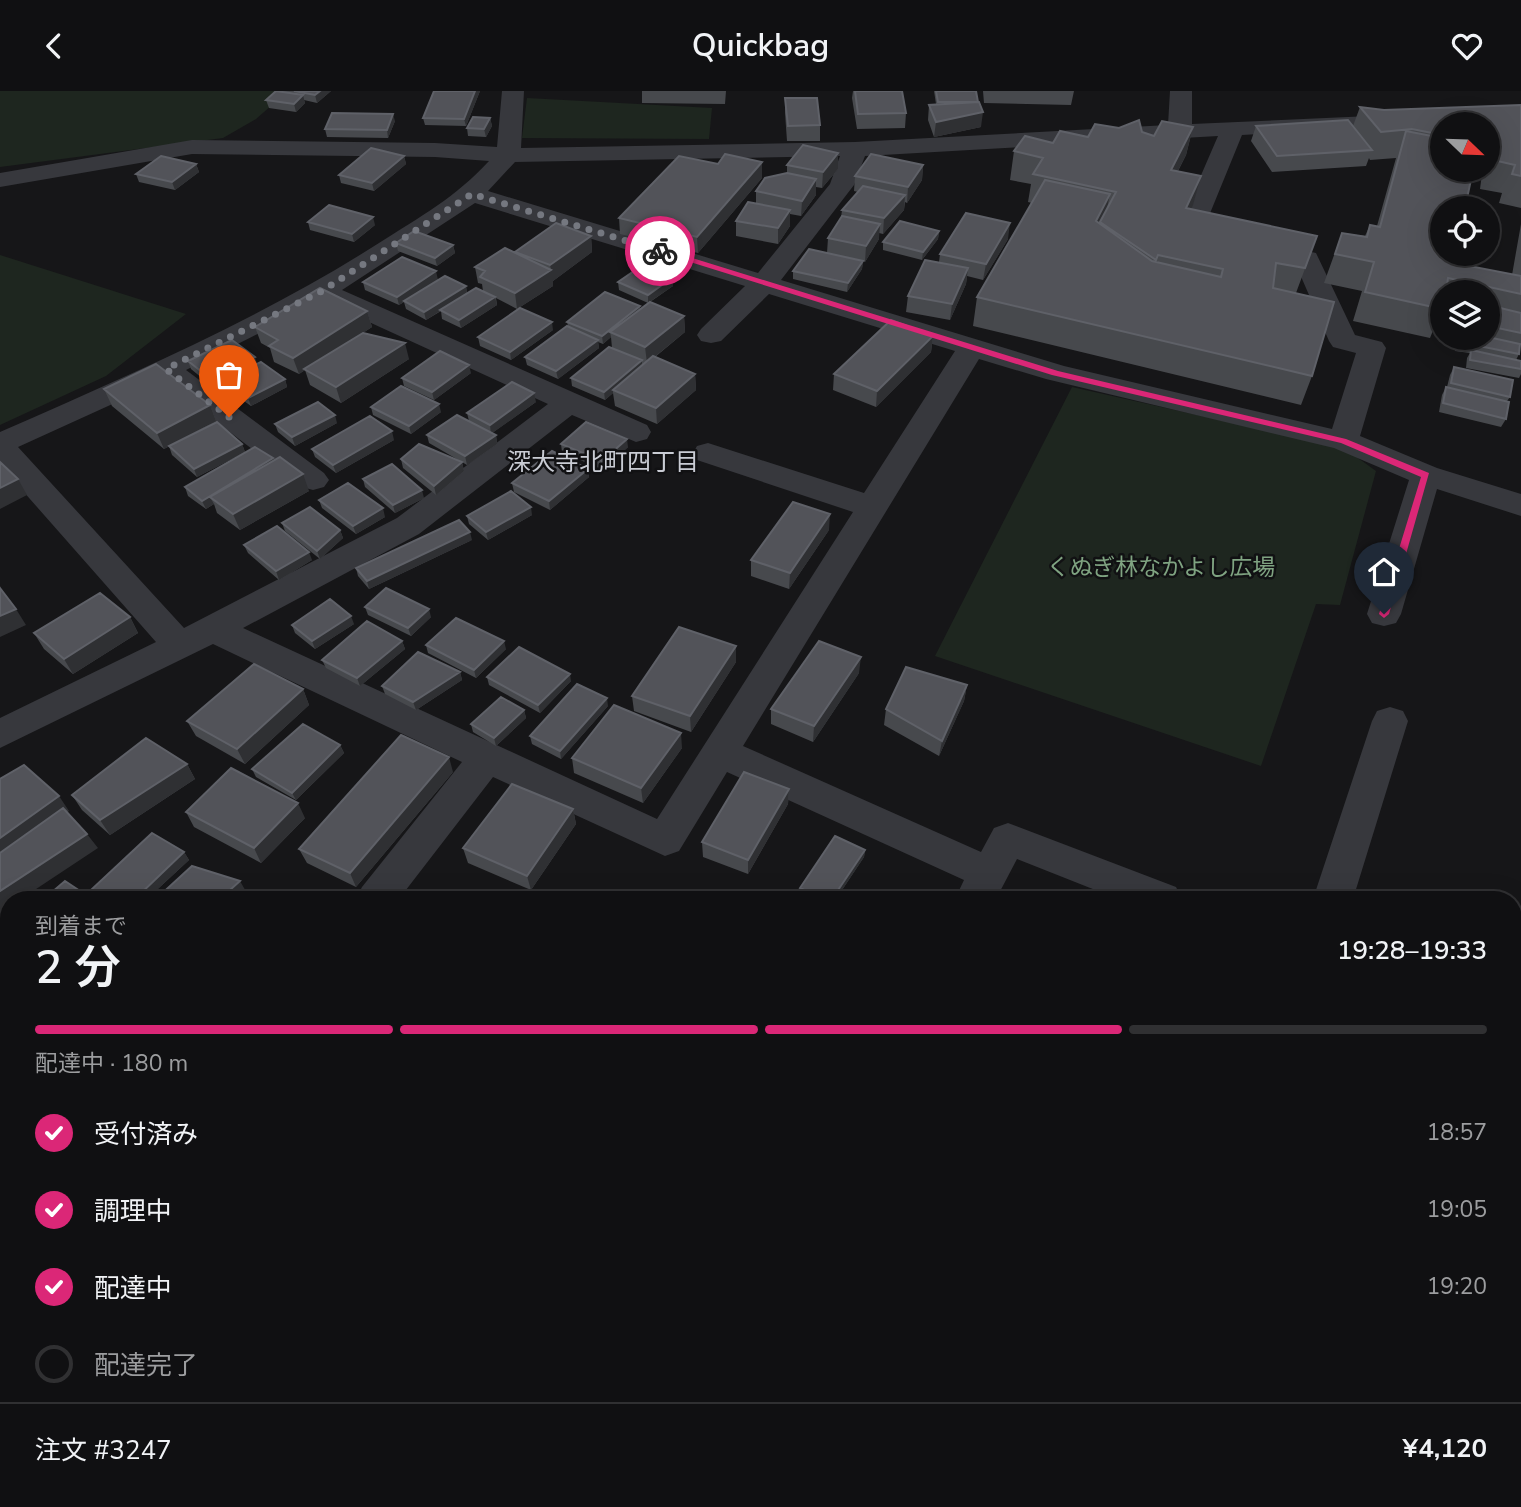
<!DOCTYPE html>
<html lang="ja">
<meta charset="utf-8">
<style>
:root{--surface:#101012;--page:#19191b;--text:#f1f3f6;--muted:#9c9d9f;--line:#303032;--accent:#db2777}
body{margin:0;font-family:"Nunito Sans","Noto Sans JP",sans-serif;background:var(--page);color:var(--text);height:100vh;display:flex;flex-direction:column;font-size:26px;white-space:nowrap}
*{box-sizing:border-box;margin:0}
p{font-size:23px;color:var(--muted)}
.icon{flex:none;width:38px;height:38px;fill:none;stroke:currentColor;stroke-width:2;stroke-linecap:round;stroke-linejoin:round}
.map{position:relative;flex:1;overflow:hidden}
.panel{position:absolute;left:0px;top:800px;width:1522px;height:618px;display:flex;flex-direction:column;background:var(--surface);border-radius:28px 28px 0 0;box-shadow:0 7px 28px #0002,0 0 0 2px var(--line)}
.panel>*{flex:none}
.needle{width:46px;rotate:113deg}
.fabs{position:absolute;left:1430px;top:21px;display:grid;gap:14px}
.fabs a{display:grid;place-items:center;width:70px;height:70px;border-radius:50%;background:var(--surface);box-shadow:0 7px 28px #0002,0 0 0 2px var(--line);font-size:35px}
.pin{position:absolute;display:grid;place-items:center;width:60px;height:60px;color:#fff;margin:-72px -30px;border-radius:50% 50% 50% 0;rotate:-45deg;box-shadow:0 0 7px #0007}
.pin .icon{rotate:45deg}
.courier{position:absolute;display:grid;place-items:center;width:70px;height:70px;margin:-35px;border:5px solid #db2777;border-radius:50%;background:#fff;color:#222;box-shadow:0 2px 9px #0007}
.headline em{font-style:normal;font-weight:600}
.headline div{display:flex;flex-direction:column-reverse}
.headline{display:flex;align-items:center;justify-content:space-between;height:119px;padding:0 35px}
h1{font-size:46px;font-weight:600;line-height:52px}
.bar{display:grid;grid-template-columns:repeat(4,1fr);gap:10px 7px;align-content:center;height:84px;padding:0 35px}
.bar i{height:9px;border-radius:5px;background:var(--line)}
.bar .current{background:var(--accent)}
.bar p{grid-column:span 4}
.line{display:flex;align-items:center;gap:18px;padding:0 35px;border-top:2px solid var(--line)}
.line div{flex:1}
ol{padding:0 35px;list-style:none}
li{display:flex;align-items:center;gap:21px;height:77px}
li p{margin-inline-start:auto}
li .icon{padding:7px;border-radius:50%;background:var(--accent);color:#fff;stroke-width:4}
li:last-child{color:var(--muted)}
li i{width:38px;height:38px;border:4px solid var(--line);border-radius:50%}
header{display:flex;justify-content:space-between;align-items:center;height:91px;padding:0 35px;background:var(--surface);font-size:32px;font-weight:600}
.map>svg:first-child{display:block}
.green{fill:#1e261f}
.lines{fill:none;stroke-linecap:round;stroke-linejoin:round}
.minor{fill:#37383d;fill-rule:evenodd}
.wall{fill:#47494d;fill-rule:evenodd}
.shaded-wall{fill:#2f3033}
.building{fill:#525359;stroke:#5f6168;stroke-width:2}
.route{fill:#db2777}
.done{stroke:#757880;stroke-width:7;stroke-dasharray:0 12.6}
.labels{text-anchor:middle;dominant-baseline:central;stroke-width:5;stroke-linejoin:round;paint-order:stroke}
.park-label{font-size:23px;fill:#7fa381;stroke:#111113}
.neighbourhood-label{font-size:24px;fill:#c9ccd4;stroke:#111113}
</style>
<header><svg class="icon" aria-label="back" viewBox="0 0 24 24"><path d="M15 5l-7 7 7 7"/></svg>Quickbag<svg class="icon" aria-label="heart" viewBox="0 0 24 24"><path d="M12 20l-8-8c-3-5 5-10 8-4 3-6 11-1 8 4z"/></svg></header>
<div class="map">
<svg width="1521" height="1416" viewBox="0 0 1521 1416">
<rect width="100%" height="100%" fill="#161618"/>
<path class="green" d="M0 0H288L256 28 223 47 0 76Z
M527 7 712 17 709 48 522 47Z
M0 165V164L186 223 106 285 0 334Z
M1072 296 1344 357 1376 380 1340 514 1316 513 1261 675 935 565Z"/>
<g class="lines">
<path class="minor" d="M502 0H524L521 57 855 51 1168 34 1170 0H1192V33L1415 23 1419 28 1415 33 1407 35 1242 44 1204 137 1316 162 1355 244 1382 251 1386 257 1360 345 1437 377 1521 403V425L1437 398 1401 523 1396 532 1384 535 1372 532 1367 523 1409 389 1334 357 1046 288 979 268 743 655 981 761 994 737 1008 732 1176 796 1182 808H1118L1017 768 996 808H955L964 789 727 681 679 760 665 765 493 686 399 808H356L362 796 462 671 213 553 0 657V627L156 551 0 374V341C129 284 260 228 379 152 420 126 456 106 489 70L435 66 192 63 0 96V82L192 49 435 52 497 56ZM1218 45 1176 142 1180 148 1296 174 1329 250 1333 256 1356 262 1332 338 1064 275 781 189 854 94 865 65ZM840 65 830 93 758 182 488 100 515 71ZM475 112 745 195 701 238 697 244 701 250 711 252 721 250 769 203 955 260 864 402 708 352 697 355 693 362 697 369 853 421 657 728 243 537 419 443 572 324 636 351 647 348 651 341 647 334 342 199ZM323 210 548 313 397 427 184 537 18 356 163 290 302 396 313 399 324 396 329 389 324 382 186 279Z
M1390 616 1403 620 1408 630 1353 808H1313L1372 630 1377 620Z
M0 902 9 905V944L0 941Z
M1514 928 1521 931V971L1514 968Z
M87 1409H143L140 1416H84Z
M462 1409H517L514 1416H459Z
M843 1409H897L894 1416H840Z
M1222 1409H1276L1274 1416H1220Z
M1358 1409H1427L1430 1416H1361Z"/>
</g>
<path class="wall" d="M280 0H331L317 12 304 9 305 12 296 21 269 17 266 9Z
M434 0H480L466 35 425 34 423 27Z
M642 0H726L725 13 642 12Z
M853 0H902L906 22 905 37 857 38 852 7Z
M934 0H976L981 36 934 46 928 29 929 14 936 13Z
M983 0H1074L1071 14 984 12Z
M785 7 820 34V50H787L785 22Z
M1521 14V117L1499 112 1502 102 1480 98 1482 83 1478 82 1473 92H1470L1442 117 1464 174 1512 184 1521 133V253L1519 256V263L1516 269 1521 270V283L1519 287 1466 277 1467 267 1470 262 1455 260 1461 247H1460H1488V201H1442V243L1434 241V237L1430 247 1353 230 1362 200 1324 192 1342 142 1365 145 1370 134 1377 135 1396 67 1370 69 1369 67 1366 75 1272 81 1251 50 1256 35H1353L1360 16 1384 19ZM1442 33H1488V79H1442Z
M490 27 492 35 486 46 468 45 467 37Z
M395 30 388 47 327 46 325 38Z
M1193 36 1186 64 1178 80 1201 85 1191 118 1317 145 1296 202 1312 285 1301 314 973 235 977 206 1032 112 1028 111 1031 93 1010 89 1014 60 1053 52 1088 46 1142 41 1154 45Z
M404 65 406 73 374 100 341 92 339 84Z
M196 73 199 81 175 99 139 91 136 83Z
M787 74 838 78 822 97 816 96V104L801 125 790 123V135L778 153 736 145V130L756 113V100L787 82Z
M923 74 922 89 907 112 905 111 904 119 883 143 879 142V148L865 171 863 170 862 178 847 201 793 188V180L827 162 828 147 841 127 842 119 858 101 854 100 855 85Z
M762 87 698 162 620 143 619 127Z
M308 131 375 134 354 151 310 139Z
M939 140 938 148 922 169 883 159V151Z
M591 145 592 161 553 190V195L517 218 496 207 497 214 461 237 442 228 441 220 426 229 406 218 404 211 399 214 365 199 363 191 438 189 422 199 466 195 467 203 483 200 482 193 478 192 475 176 516 162 515 161Z
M1008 148 983 189 967 185 966 193 950 229 906 221 908 205 939 171 940 163Z
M396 152 453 154 455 162 437 175 398 160Z
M673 186V195L650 211 684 225 685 241 655 266 695 283 696 299 657 333 615 315 613 302 605 309 572 295 571 287 612 257 611 246 603 253 598 251 599 257 558 288 527 274 525 266 568 235 567 231 640 218 648 212 619 199 618 191Z
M367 220 372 236 352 249 409 268 341 312 310 294 305 279 299 283 274 271 270 257 261 252 255 236Z
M553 239 511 269 480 255 478 246Z
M933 245 931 261 876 316 833 299 834 283Z
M188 270 257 273 285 288 287 296 251 315 227 298 225 291 214 297 191 278Z
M1454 276 1510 306 1507 310 1506 328 1501 336 1439 321 1442 304 1446 296H1447L1450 284Z
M471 282 434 309 404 295 402 287Z
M104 298 210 314 216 330 164 358 112 315Z
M536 311 492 342 496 344 497 353 467 374 429 352 427 344 469 330 467 322Z
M371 316 441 321 411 343 373 324Z
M337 332 295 355 278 341 275 333Z
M394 349 336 382 315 366 312 358Z
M242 353 245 361 197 386 172 364 169 355Z
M561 353 628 356 603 379 562 361Z
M401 368 462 371 464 380 436 404 403 377Z
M274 370 309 400 240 439 217 422 214 413 206 418 188 405 185 396Z
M588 378 589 386 550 419 514 401 512 392Z
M363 388 424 407 395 422 365 396Z
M319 409 385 426 356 443 322 417Z
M532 424 488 449 469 433 467 425Z
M282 432 340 439 343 447 320 468 285 440Z
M829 439 789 498 751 485V469Z
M472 449 369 498 358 485 356 477Z
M244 454 312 469 279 489 248 462Z
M365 516 431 526 411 545 368 524Z
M130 526 138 542 73 583 44 558 34 542Z
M354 533 315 558 295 542 292 534Z
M402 550 405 558 360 595 326 577 322 569Z
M426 554 506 558 476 587 428 562Z
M736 555V571L691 641 634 620 632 605Z
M460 581 462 589 416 619 385 603 382 595Z
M859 582 813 651 771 633V618Z
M487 586 571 590 540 622 489 594Z
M967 594 964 610 939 665 884 634 886 618Z
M303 598 309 614 245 673 196 645 187 630Z
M608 615 561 668 532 653 530 645Z
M524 619 526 627 496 655 473 641 471 633Z
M340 654 344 662 296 709 256 686 252 678Z
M682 657 643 712 574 682 572 667Z
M187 673 195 688 110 744 82 719 72 704Z
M453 681 356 796 307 772 299 758Z
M789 698 788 713 748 783 703 766 702 751Z
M573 718 576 733 531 799 468 772 463 757Z
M186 721 305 727 261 772 194 736Z
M865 759 864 766 836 808H808L800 804V797Z
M184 761 189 769 147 808H101L97 806 91 799Z
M9 840V870L0 862V848Z"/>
<path class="shaded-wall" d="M320 0H331L317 12 315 4Z
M475 0H480L466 35 464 28Z
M303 4 305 12 296 21 294 13Z
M983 21 981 36 934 46 936 31Z
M393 23 395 30 388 47 387 39Z
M490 27 492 35 486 46 484 38Z
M1193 36 1186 64 1164 107 1171 79Z
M838 62V78L822 97 823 81Z
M404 65 406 73 374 100 372 92Z
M762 71V87L698 162 697 146Z
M196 73 199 81 175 99 172 91Z
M923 74 922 89 907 112 908 96Z
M1201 85 1193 114 1178 146 1186 117Z
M816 88V104L801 125 802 110Z
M1110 103 1104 132 1100 131 1096 147V130Z
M905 104 904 119 883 143 884 127Z
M790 119V135L778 153V137Z
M373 126 375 134 354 151 352 143Z
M1010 132 1008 148 983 189 986 173Z
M880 133 879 148 865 171 866 155Z
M939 140 938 148 922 169 923 161Z
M591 145 592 161 553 190V195L517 218 515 202 551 179 550 174Z
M453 154 455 162 437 175 435 167Z
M863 170 862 178 847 201 848 192Z
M968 177 966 193 950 229 952 213Z
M436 180 438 189 399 214 397 206Z
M673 186V195L648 212V204Z
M466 195 467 203 426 229 424 221Z
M495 206 497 214 461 237 459 229Z
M640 215V223L610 241 611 246 603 253 602 245Z
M367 220 372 236 306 279 304 278 305 279 299 283 293 267Z
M684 225 685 241 647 272 645 256Z
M552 231 553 239 511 269 510 261Z
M933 245 931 261 876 316 877 300Z
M598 249 599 257 558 288 556 280Z
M405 252 409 268 341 312 336 296Z
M255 266 258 275 224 289 225 291 214 297 211 288Z
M642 269V278L613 299V302L605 309 604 301Z
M469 274 471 282 434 309 432 301Z
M695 283 696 299 657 333 656 317Z
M285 288 287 296 251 315 248 307Z
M534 302 536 311 491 343 490 334Z
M439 313 441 321 411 343 409 335Z
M210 314 216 330 164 358 157 342Z
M335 324 337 332 295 355 292 346Z
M392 340 394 349 336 382 333 374Z
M496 344 497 353 467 374 465 365Z
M627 348 628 356 603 379 602 370Z
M242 353 245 361 197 386 194 378Z
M273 367 276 376 210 406 214 413 206 418 202 410Z
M462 371 464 380 436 404 434 395Z
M588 378 589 386 550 419 549 410Z
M303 383 309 400 240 439 233 423Z
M18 388 27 404 0 418V397Z
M422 399 424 407 395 422 393 414Z
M531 416 532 424 488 449 486 441Z
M383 417 385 426 356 443 353 435Z
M830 423 829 439 789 498 790 482Z
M340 439 343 447 320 468 317 460Z
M470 441 472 449 369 498 367 490Z
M309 461 312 469 279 489 276 480Z
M16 518 26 534 0 546V525Z
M429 518 431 526 411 545 408 537Z
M351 525 354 533 315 558 312 550Z
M130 526 138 542 73 583 64 568Z
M402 550 405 558 360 595 357 587Z
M504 550 506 558 476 587 474 579Z
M736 555V571L691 641 690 625Z
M861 566 859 582 813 651 814 635Z
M460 581 462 589 416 619 413 611Z
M570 583 571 590 540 622 538 614Z
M967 594 964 610 939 665 942 650Z
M303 598 309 614 245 673 237 658Z
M607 607 608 615 561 668 560 660Z
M524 619 526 627 496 655 494 647Z
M681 642 682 657 643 712 641 697Z
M340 654 344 662 296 709 292 702Z
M449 666 453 681 356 796 350 782Z
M187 673 195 688 110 744 100 729Z
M789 698 788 713 748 783V769Z
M59 705 69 720 0 770V747Z
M298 712 305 727 261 772 254 757Z
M573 718 576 733 531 799 527 785Z
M87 743 98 757 21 808H9V816L0 822V800Z
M865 759 864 766 836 808H832Z
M184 761 189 769 147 808H135Z
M240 790 248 804 243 808H220Z"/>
<path class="building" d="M276 0 303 4 294 13 266 9Z
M294 0H320L315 4Z
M434 0H475L464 28 423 27Z
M855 0H902L906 22 858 23Z
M936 0H976L978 11H938Z
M785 7H817L820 34 788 35Z
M979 11 983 21 936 31 929 14Z
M1521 14V85L1512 83 1515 74 1493 69 1495 55 1488 53V33H1442V44L1412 38 1381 41 1360 16 1384 19Z
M332 22 393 23 387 39 325 38Z
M473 26 490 27 484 38 467 37Z
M1139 29 1142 41 1154 45 1162 30 1193 36 1171 79 1201 85 1186 117 1317 145 1305 177 1276 172 1273 197 1334 211 1312 285 977 206 1045 89 1110 103 1096 130 1152 170 1221 186 1223 178 1158 164 1156 169 1100 131 1116 101 1033 83 1043 67 1014 60 1025 45 1053 52 1060 40 1088 46 1095 33 1119 37Z
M1348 29 1372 59 1277 65 1256 35Z
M1406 40 1442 47V79H1473L1465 117H1442V163H1466L1464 174 1521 185V184V203L1448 187 1446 201H1442V218L1365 201 1374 171 1335 163 1342 142 1367 146 1370 134 1380 136Z
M803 54 838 62 823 81 787 74Z
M371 57 404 65 372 92 339 84Z
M725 63 762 71 697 146 619 127 679 65 718 73Z
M871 63 923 74 908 96 855 85Z
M161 65 196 73 172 91 136 83Z
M787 82 816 88 802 110 756 100 765 87Z
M863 95 905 104 884 127 842 119Z
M748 111 790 119 778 137 736 130Z
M329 114 373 126 352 143 308 131Z
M966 122 1010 132 986 173 940 163Z
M842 125 880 133 866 155 828 147Z
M900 130 939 140 923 161 883 151Z
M556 132 591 145 550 174 515 161Z
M414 140 453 154 435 167 396 152Z
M505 157 551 179 515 202 480 186 485 180 475 176Z
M809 158 863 170 848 192 793 180Z
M402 166 436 180 397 206 363 191Z
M925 169 968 177 952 213 908 205Z
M643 174 673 186 648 204 618 191Z
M445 185 466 195 424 221 404 210Z
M320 197 367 220 293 267 269 255 278 249 255 236Z
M476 197 495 206 459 229 440 219Z
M605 201 640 215 602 245 567 231Z
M650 211 684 225 645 256 610 241Z
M1488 214 1521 222V242L1488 235Z
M520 217 552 231 510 261 478 246Z
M891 229 933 245 877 300 834 283Z
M567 235 598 249 556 280 525 266Z
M363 242 405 252 336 296 304 278Z
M1488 246 1520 253 1519 263 1459 251 1461 247Z
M232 249 255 266 211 288 188 270Z
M609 256 642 269 604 301 571 287Z
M1471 259 1521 270V278L1470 269Z
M440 260 469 274 432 301 402 287Z
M653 265 695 283 656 317 613 299Z
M261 271 285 288 248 307 224 289Z
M156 273 210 314 157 342 104 298Z
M1454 276 1513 289 1510 306 1451 292Z
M512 291 534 302 490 334 467 322Z
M401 295 439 313 409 335 371 316Z
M1446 296 1509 311 1506 328 1443 312Z
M318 311 335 324 292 346 275 333Z
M457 324 496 344 465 365 427 344Z
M370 325 392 340 333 374 312 358Z
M217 331 242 353 194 378 169 355Z
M586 331 627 348 602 370 561 353Z
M419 353 462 371 434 395 401 368Z
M255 356 273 367 202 410 185 396Z
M552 360 588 378 549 410 512 392Z
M280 366 303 383 233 423 210 406Z
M0 371 18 388 0 397Z
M392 373 422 399 393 414 363 388Z
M348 392 383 417 353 435 319 409Z
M511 400 531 416 486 441 467 425Z
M793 411 830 423 790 482 751 469Z
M310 416 340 439 317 460 282 432Z
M459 429 470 441 367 490 356 477Z
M277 435 309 461 276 480 244 454Z
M0 497 16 518 0 525Z
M386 497 429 518 408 537 365 516Z
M100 502 130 526 64 568 34 542Z
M330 508 351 525 312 550 292 534Z
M456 527 504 550 474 579 426 554Z
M367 530 402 550 357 587 322 569Z
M679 536 736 555 690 625 632 605Z
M819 550 861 566 814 635 771 618Z
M519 556 570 583 538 614 487 586Z
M418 561 460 581 413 611 382 595Z
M254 573 303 598 237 658 187 630Z
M906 576 967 594 942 650 886 618Z
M577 593 607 607 560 660 530 645Z
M501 606 524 619 494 647 471 633Z
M614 614 681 642 641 697 572 667Z
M303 633 340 654 292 702 252 678Z
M401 644 449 666 350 782 299 758Z
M146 647 187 673 100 729 72 704Z
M24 674 59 705 0 747V688Z
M231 677 298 712 254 757 186 721Z
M744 681 789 698 748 769 702 751Z
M512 693 573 718 527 785 463 757Z
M63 717 87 743 0 800V762Z
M152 742 184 761 135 808H108L91 799Z
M835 745 865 759 832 808H823L800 797Z
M192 775 240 790 220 808H156Z
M65 790 92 808H44Z
M9 840V864L0 859V848Z"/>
<path class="route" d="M660 157 1058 280 1346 348 1429 382 1389 523 1384 527 1379 523 1421 386 1341 352 1052 284 658 161Z"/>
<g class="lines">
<path class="done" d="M229 326 166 278 322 200 472 103 660 160"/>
</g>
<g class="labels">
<g class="park-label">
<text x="1161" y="476">くぬぎ林なかよし広場</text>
</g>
<g class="neighbourhood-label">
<text x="603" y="371">深大寺北町四丁目</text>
</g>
</g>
</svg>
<div class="fabs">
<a><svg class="needle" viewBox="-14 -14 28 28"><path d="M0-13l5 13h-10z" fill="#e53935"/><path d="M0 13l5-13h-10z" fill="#9c9d9f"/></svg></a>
<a><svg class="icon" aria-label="locate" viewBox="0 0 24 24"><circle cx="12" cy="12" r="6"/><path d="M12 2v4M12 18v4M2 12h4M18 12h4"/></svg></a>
<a><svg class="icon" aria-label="layers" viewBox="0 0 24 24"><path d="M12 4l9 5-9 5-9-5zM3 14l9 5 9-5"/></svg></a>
</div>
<div class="pin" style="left:229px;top:326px;background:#ea580c"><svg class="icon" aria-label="bag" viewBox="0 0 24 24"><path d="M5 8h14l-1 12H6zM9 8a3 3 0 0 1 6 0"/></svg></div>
<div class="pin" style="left:1384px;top:523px;background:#1f2937"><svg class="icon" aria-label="home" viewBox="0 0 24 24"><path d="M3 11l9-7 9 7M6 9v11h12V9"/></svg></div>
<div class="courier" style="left:660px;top:160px"><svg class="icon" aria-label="bike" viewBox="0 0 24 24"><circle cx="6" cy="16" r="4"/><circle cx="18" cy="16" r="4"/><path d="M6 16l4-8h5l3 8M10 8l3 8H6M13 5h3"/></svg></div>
<section class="panel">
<div class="headline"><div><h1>2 分</h1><p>到着まで</p></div><em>19:28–19:33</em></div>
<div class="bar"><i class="current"></i><i class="current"></i><i class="current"></i><i></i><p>配達中 · 180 m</p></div>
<ol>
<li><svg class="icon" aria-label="check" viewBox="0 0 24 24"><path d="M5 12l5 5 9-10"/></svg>受付済み<p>18:57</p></li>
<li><svg class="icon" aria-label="check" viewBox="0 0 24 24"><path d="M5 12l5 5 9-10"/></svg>調理中<p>19:05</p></li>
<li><svg class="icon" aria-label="check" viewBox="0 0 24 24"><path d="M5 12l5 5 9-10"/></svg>配達中<p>19:20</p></li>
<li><i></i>配達完了</li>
</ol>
<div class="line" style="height:91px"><div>注文 #3247</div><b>¥4,120</b></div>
</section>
</div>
